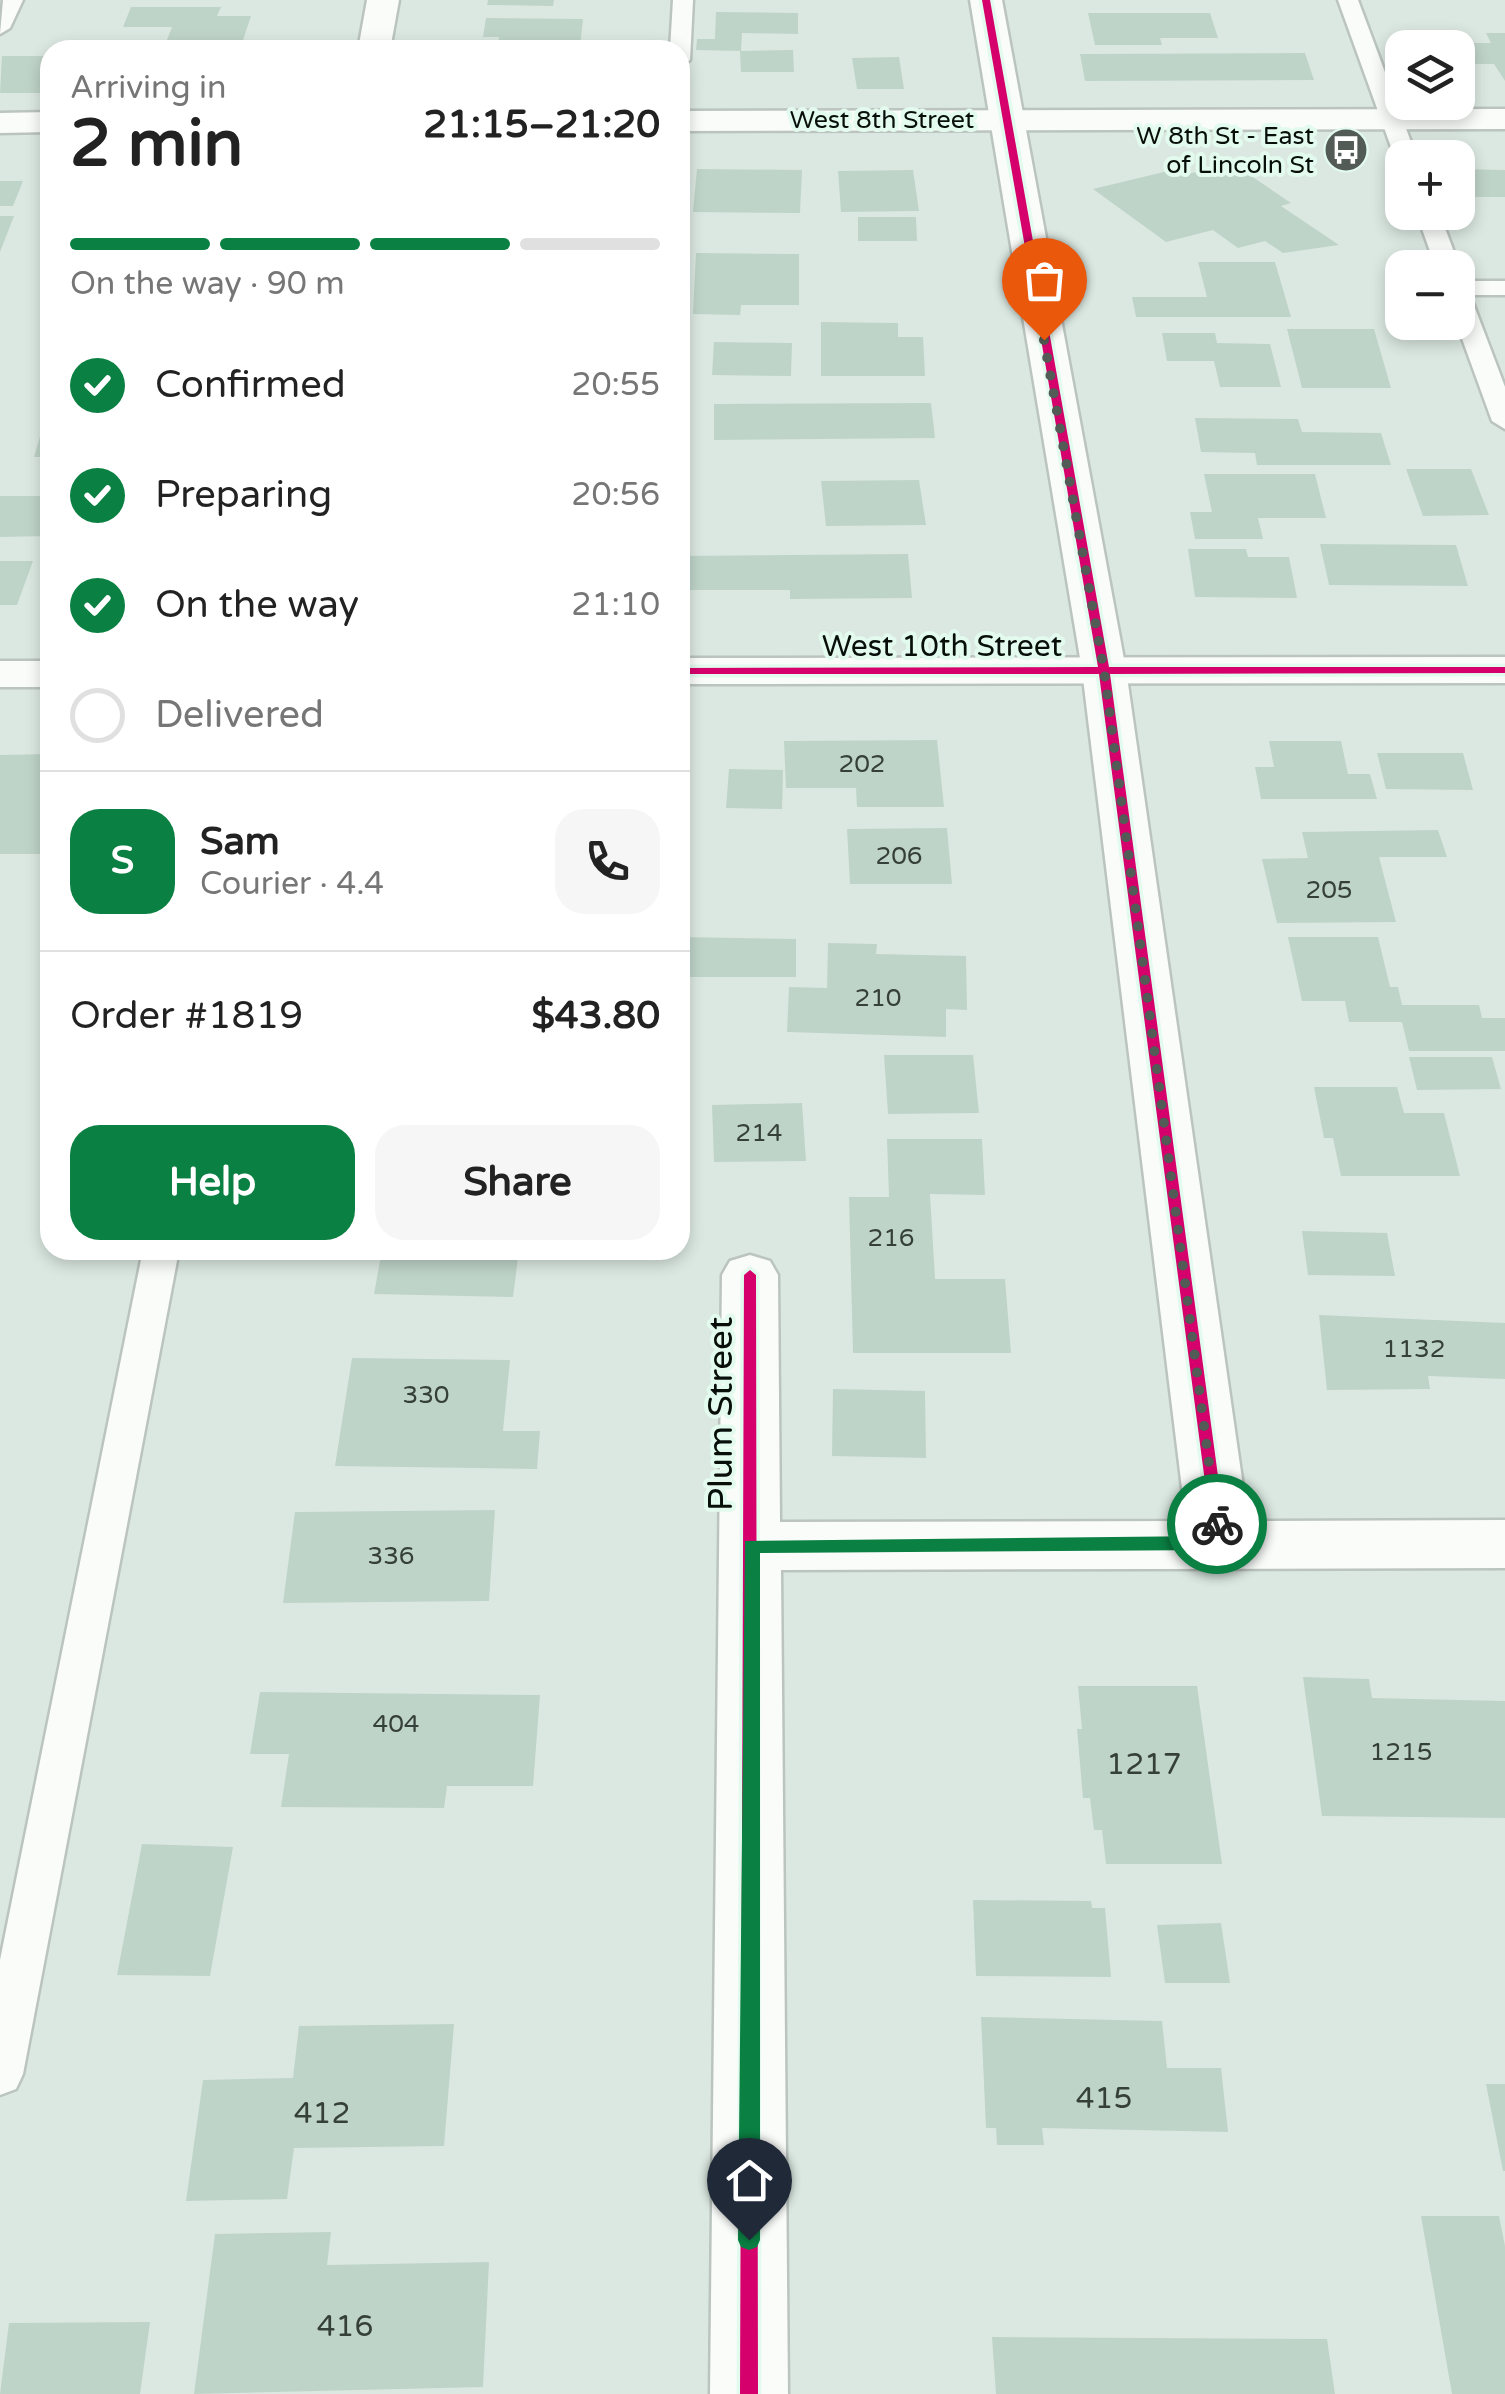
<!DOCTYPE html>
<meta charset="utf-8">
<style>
:root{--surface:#fff;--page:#f6f6f6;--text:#222;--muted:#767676;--line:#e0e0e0;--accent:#0b8043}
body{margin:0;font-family:"Varela Round",sans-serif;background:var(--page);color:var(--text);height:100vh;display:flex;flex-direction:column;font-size:38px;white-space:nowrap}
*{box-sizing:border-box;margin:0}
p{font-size:32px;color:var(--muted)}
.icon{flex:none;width:55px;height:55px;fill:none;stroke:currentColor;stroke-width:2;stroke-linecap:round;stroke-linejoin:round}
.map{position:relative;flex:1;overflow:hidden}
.side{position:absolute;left:40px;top:40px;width:650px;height:1220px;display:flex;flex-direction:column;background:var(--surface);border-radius:30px;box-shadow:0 5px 15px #0003}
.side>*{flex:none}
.controls{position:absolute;left:1385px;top:30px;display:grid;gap:20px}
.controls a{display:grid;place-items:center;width:90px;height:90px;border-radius:20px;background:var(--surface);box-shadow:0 5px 15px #0003;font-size:50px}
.pin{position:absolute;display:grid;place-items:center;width:85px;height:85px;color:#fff;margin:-102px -42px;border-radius:50% 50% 50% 0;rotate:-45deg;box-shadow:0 0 10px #0007}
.pin .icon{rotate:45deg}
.courier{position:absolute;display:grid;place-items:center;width:100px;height:100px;margin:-50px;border:8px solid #0b8043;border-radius:50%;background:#fff;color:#222;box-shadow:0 2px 12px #0007}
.overview em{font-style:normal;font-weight:700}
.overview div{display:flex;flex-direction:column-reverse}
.overview{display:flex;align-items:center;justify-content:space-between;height:170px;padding:0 30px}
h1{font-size:65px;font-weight:700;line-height:75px}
.bar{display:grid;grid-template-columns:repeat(4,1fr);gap:15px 10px;align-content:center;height:120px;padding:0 30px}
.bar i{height:12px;border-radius:8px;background:var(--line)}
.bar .current{background:var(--accent)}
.bar p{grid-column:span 4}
.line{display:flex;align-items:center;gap:25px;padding:0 30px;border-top:2px solid var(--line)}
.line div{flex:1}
.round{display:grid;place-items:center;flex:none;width:105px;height:105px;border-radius:30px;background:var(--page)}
ol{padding:0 30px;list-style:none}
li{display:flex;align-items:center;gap:30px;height:110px}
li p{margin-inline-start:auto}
li .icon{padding:10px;border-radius:50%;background:var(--accent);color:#fff;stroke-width:4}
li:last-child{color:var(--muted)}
li i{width:55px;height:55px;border:5px solid var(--line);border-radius:50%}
.action{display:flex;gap:20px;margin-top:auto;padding:20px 30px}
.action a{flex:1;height:115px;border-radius:30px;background:var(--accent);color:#fff;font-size:40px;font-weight:700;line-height:115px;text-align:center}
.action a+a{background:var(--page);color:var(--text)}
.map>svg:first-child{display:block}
.building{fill:#bfd4c9}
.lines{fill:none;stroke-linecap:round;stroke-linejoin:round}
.lane-casing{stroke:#bbc4bf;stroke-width:5}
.street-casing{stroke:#bbc4bf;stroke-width:5}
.secondary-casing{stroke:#bbc4bf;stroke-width:5}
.lane{fill:#fafcfa;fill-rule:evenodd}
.street{fill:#fafcfa;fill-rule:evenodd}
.secondary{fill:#fafcfa;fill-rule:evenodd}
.cycleway-casing{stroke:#e3faee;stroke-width:7}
.cycleway{fill:#d6006c;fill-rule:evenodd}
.route{fill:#0b8043}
.done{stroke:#525b56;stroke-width:10;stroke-dasharray:0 18}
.labels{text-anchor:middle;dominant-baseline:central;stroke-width:8;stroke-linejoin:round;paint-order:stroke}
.far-street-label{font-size:25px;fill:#080f0b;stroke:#e3faee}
.far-poi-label{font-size:25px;fill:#080f0b;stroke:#e3faee;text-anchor:end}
.number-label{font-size:25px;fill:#36403a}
.street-label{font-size:30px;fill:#080f0b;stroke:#e3faee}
.near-number-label{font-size:30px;fill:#36403a}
.near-street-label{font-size:35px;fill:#080f0b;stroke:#e3faee}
</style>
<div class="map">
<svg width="1505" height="2394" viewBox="0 0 1505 2394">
<rect width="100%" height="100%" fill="#dbe8e1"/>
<path class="building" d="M488 0H554L553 6 487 5Z
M131 7H221L217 16H251L241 46 165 45 172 27H123Z
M716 12 798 13V34L742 33 741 51 696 50 697 39H715Z
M1088 13H1210L1218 38H1160L1162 45H1095Z
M486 18 583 19 580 47 498 46 499 37H483Z
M1486 33H1505V81L1494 64H1469L1460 43H1491Z
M793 50 794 72H741L740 51Z
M1305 53 1314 80 1085 81 1080 54Z
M2 56H50V93H0Z
M899 57 904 89H857L852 58Z
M1232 163 1291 203 1281 206 1339 245 1283 253 1265 241 1238 248 1213 230 1166 242 1093 189 1168 171 1177 177Z
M697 169 802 170 800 213 693 212Z
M1458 169 1505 170V197H1458Z
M913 170 919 211 841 212 838 171Z
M0 181H23L13 206H0Z
M0 216H14L0 252Z
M858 217H916L917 241H858Z
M696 253 799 254V305H741L740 315 693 314Z
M1198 262H1275L1291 317H1136L1132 297H1207Z
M821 322 898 323V337H923L925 376H821Z
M1287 329H1374L1391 388H1302Z
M1162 333H1215L1217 343 1270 344 1281 387H1220L1214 361H1167Z
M714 342 792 343 791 376 712 375Z
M931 403 935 438 714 440V404Z
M49 406 50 457H34Z
M1195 418 1298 419 1302 432 1381 433 1391 465H1257L1255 453 1201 452Z
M1406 469H1471L1489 515 1423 516Z
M1204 474H1315L1326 518H1258L1263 539H1195L1190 512H1212Z
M919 480 926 525 826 526 821 481Z
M47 485H50V536L0 537V496H44Z
M1320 544 1456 545 1468 586 1329 585Z
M1188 549H1246L1248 557H1289L1297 598 1195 597Z
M908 554 912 598 790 599V590H681V556Z
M0 561H33L17 605H0Z
M937 740 944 807H857L856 788H786L784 741Z
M1269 741H1341L1348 774H1370L1377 799H1261L1255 767H1274Z
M1377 753H1463L1473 790 1386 789Z
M50 754V814L40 854H0V755Z
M729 769 783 770 782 809 726 808Z
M947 828 952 884H850L847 829Z
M1438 830 1447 857H1379L1396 922 1277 923 1262 859 1308 858 1302 832Z
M680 937 796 939V977H680Z
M1288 937H1378L1390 987H1398L1402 1005H1479L1482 1018H1505V1051H1409L1402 1022H1349L1345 1001H1302Z
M828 943 877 944 876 954 966 956 967 1010 946 1009V1037L787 1032 789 987 827 988Z
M884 1055H973L979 1113 888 1114Z
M1409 1057H1492L1501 1089 1417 1090Z
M1314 1087H1397L1404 1113H1444L1460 1176H1341L1333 1138H1324Z
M802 1103 806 1161 714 1162 712 1105Z
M887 1139H982L985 1195 930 1194 935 1279H1005L1011 1353H853L849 1197H889Z
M1302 1231 1387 1233 1395 1276 1308 1275Z
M382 1250H519L513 1297 374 1294Z
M1319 1315 1505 1323V1379L1428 1376 1430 1389 1327 1390Z
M352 1358 510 1360 503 1431H540L537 1469 335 1466Z
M833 1389 925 1391 926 1458 832 1456Z
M495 1510 489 1601 283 1603 295 1512Z
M1303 1677 1369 1679 1372 1698 1505 1701V1818L1322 1816Z
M1078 1686H1197L1222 1864H1106L1102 1830H1094L1090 1798H1083L1077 1729H1082Z
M260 1692 540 1695 533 1786H447L444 1808 281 1807 289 1754H250Z
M142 1844 233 1847 210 1976 117 1975Z
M973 1900 1091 1901 1092 1908H1105L1111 1977 976 1976Z
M1221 1923 1230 1983H1165L1157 1925Z
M981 2017 1162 2021 1167 2068H1221L1228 2132 1042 2128 1044 2145H997L996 2128H986Z
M454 2024 444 2146 294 2148 287 2199 186 2201 203 2080 293 2078 299 2026Z
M1486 2084H1505V2171H1503Z
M1421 2216H1499L1505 2246V2394H1452Z
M331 2232 327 2265 489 2262 483 2387 194 2394 215 2234Z
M150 2322 140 2394H0L9 2323Z
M992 2337 1327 2339 1335 2394H996Z"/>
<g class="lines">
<defs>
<path id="lane" d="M3 0H23L10 28 0 34Z
M673 0H693L690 60 680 66V50H670Z
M1338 0H1358L1417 158H1402V164L1395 158Z
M1416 212H1439L1460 268 1458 271V268H1436Z
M1458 281H1505V295H1470L1505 387V429L1492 421 1456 322Z
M143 1250H179L23 2074 16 2089 0 2095V1960Z"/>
<path id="street" d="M367 0H399L390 50H358Z
M970 0H1002L1126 670 1248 1521 1505 1520V1568L781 1570 788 2394H710L722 1275 730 1261 750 1255 770 1261 778 1275 780 1522 1186 1521 1082 670Z"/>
<path id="secondary" d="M1505 109V129L680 131V111Z
M50 112V132L0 133V113Z
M1505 657V683L680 684V658Z
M0 661H50V687H0Z"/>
</defs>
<use href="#lane" class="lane-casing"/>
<use href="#street" class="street-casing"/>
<use href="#secondary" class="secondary-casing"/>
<use href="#lane" class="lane"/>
<use href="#street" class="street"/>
<use href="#secondary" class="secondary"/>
<defs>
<path id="cycleway" d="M982 0H990L1109 667H1505V673L1110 674 1227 1543 1225 1547 1220 1548 1215 1547 1213 1543 1099 674H680V668L1098 667Z
M750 1270 756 1275 758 2394H740L744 1275Z"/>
</defs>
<use href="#cycleway" class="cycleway-casing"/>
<use href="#cycleway" class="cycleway"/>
</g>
<path class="route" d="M1217 1517 1226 1524 1229 1543 1220 1550 760 1553V2240L757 2247 749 2250 741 2247 738 2240 745 1541 1210 1536 1208 1524Z"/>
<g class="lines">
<path class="done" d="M1044 340 1104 670 1217 1524"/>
</g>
<defs>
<symbol id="bus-disc" viewBox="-11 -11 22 22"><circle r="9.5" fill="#525b56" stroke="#e3faee"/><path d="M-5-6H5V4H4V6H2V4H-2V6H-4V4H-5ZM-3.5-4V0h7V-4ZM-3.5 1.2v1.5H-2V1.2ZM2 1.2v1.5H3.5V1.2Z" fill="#fff"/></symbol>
</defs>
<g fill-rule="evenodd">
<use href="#bus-disc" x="1321" y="125" width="50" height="50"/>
</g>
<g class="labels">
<g class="far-street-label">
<text x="882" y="120">West 8th Street</text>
</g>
<g class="far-poi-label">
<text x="1314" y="136">W 8th St - East<tspan x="1314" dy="29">of Lincoln St</tspan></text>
</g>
<g class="number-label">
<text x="862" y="764">202</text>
<text x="899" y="856">206</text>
<text x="1329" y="890">205</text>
<text x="878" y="998">210</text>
<text x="759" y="1133">214</text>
<text x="891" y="1238">216</text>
<text x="1414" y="1349">1132</text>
<text x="426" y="1395">330</text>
<text x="391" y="1556">336</text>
<text x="396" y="1724">404</text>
<text x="1401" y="1752">1215</text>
</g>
<g class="street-label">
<text x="942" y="646">West 10th Street</text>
</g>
<g class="near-number-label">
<text x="1144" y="1764">1217</text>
<text x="1104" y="2098">415</text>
<text x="322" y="2113">412</text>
<text x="345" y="2326">416</text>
</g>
<g class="near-street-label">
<text transform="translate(721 1414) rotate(-90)">Plum Street</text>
</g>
</g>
</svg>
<div class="controls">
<a><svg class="icon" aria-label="layers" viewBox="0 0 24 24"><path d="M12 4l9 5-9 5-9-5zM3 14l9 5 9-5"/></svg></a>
<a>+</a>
<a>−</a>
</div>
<div class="pin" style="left:1044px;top:340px;background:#ea580c"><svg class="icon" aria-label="bag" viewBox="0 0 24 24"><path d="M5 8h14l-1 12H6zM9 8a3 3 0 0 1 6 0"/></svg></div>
<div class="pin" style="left:749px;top:2240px;background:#1f2937"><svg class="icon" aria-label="home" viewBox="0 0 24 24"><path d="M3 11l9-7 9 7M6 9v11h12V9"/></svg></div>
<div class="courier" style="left:1217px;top:1524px"><svg class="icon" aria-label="bike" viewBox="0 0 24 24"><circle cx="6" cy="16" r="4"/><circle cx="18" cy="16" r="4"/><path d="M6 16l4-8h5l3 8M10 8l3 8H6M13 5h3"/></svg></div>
<section class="side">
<div class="overview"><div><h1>2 min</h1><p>Arriving in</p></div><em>21:15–21:20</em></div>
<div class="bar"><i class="current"></i><i class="current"></i><i class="current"></i><i></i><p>On the way · 90 m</p></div>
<ol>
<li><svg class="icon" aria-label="check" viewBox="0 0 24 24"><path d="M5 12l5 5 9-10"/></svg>Confirmed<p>20:55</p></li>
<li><svg class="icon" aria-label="check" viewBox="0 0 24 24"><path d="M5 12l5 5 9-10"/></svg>Preparing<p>20:56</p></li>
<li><svg class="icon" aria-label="check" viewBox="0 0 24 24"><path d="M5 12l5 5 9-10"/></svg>On the way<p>21:10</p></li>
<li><i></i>Delivered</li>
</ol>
<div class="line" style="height:180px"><b class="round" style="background:var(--accent);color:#fff">S</b><div><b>Sam</b><p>Courier · 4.4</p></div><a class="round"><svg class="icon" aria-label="phone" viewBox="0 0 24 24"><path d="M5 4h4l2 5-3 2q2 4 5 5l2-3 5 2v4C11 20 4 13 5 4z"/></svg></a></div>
<div class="line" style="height:130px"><div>Order #1819</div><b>$43.80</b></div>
<div class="action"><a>Help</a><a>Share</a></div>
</section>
</div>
